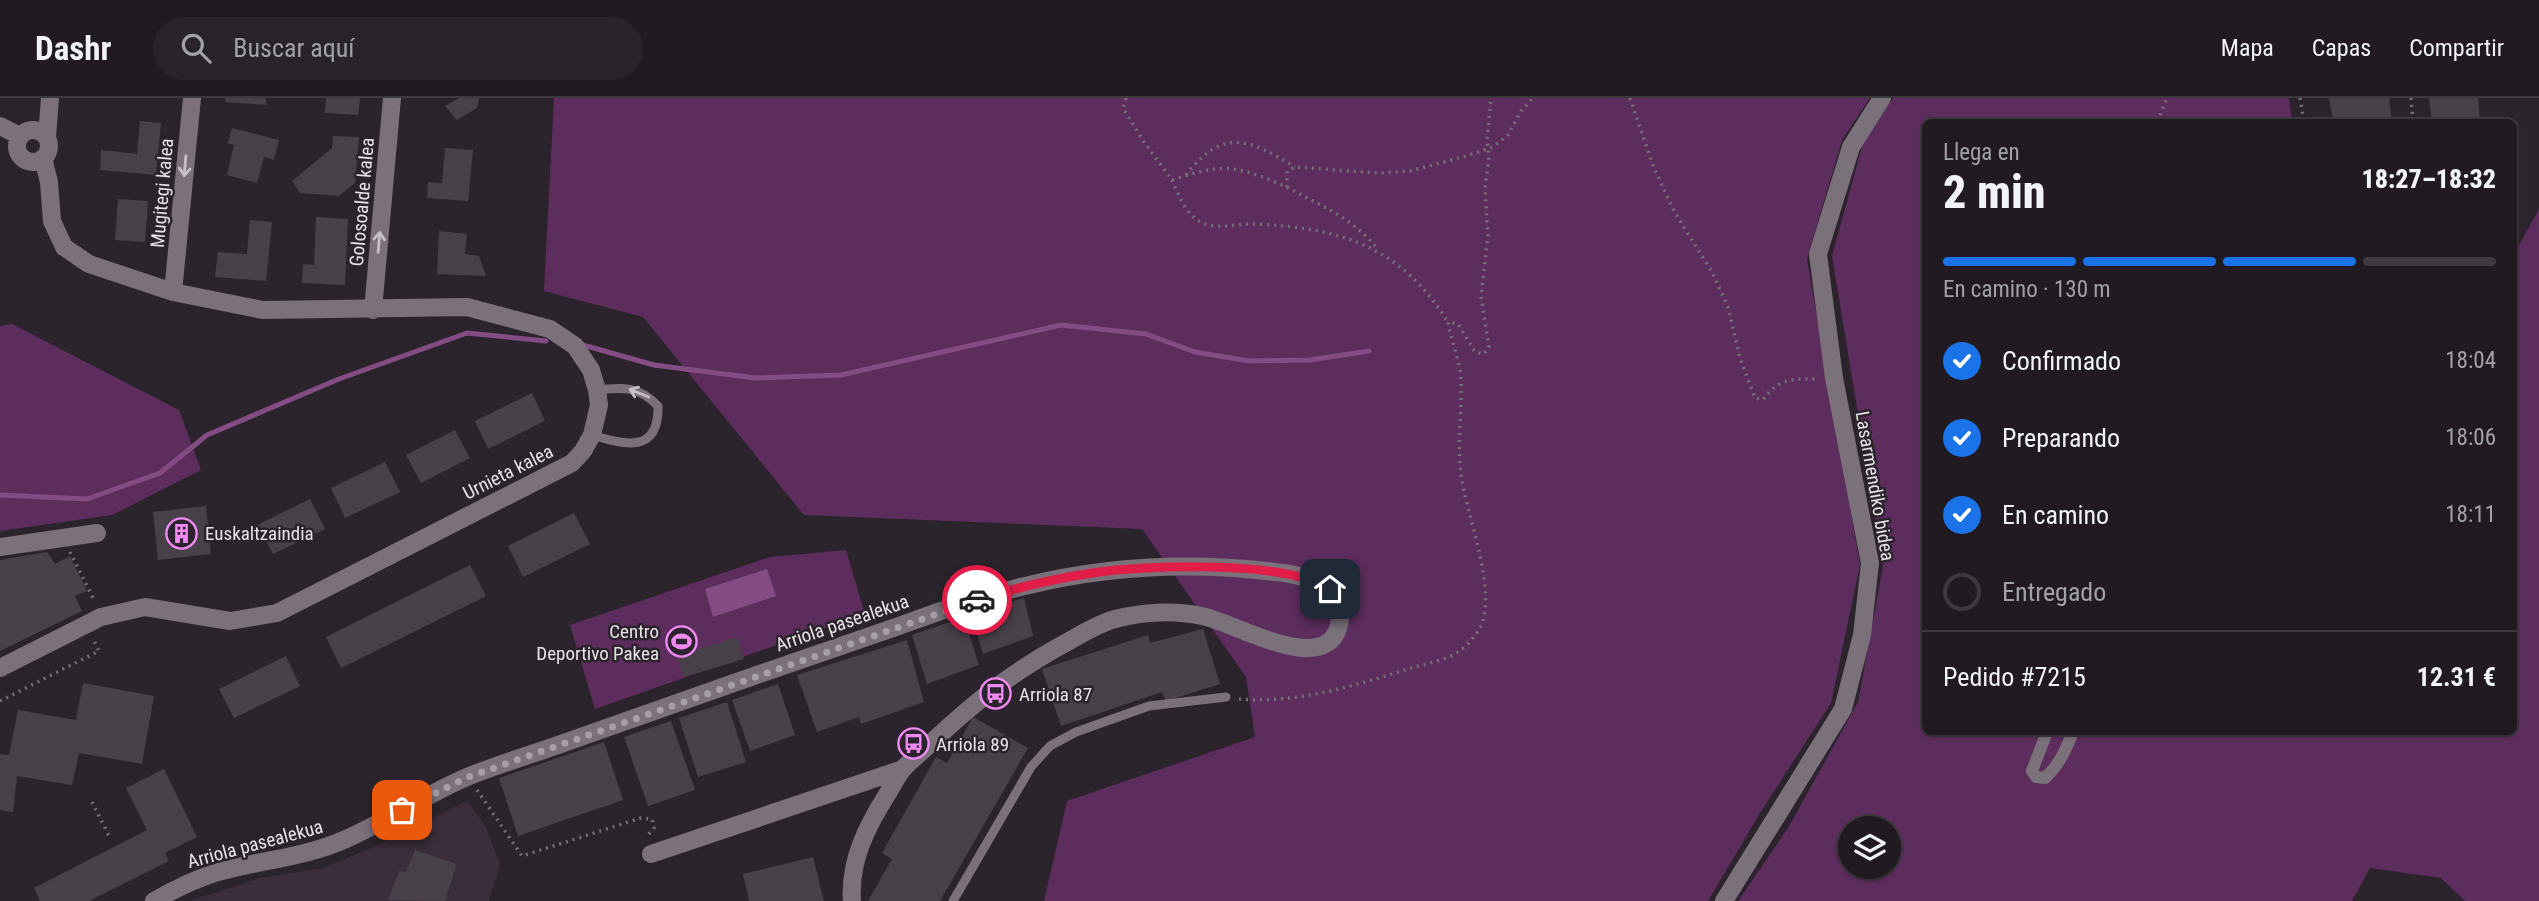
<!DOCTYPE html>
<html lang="es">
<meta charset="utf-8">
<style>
:root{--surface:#211b21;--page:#29242a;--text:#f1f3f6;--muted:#a2a1a5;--line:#3e393f;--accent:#1a73e8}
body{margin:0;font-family:"Roboto Condensed",sans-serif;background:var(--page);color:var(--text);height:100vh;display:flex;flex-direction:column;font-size:26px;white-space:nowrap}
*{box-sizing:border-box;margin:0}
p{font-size:23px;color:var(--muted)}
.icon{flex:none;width:38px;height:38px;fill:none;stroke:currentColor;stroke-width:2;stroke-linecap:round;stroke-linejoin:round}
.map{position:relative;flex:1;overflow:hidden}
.panel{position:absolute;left:1922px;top:21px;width:595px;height:616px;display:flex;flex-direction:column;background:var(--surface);border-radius:10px;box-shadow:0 2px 5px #0004,0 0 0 2px var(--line)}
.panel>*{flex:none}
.buttons{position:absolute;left:1838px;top:718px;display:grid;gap:14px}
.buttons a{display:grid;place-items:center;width:63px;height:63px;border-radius:50%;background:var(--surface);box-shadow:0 2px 5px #0004,0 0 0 2px var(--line);font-size:35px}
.pin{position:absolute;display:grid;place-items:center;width:60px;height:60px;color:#fff;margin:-30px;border-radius:14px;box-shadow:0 4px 10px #0006}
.courier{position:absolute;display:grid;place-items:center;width:70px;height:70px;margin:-35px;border:5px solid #e11d48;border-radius:50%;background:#fff;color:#222;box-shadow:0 2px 9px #0007}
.headline em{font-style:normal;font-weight:800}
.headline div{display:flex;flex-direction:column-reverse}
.headline{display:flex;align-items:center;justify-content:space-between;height:119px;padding:0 21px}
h1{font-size:46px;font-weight:800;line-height:52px}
.bar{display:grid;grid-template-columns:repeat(4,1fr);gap:10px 7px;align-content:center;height:84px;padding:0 21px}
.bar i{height:9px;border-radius:5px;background:var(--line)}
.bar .active{background:var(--accent)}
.bar p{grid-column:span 4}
.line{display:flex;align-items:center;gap:18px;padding:0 21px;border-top:2px solid var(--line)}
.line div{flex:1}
ol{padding:0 21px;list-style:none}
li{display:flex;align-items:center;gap:21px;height:77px}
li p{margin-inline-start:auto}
li .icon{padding:7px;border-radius:50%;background:var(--accent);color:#fff;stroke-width:4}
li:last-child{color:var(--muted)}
li i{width:38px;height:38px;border:4px solid var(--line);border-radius:50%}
header{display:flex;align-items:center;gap:42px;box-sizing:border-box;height:98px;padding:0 35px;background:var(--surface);border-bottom:2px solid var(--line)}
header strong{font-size:33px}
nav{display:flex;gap:38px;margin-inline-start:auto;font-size:24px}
.search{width:490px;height:63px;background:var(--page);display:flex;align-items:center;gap:18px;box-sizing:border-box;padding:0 24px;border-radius:38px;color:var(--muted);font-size:26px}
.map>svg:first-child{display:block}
.built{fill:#3a2e3a}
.green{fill:#5d2d5e;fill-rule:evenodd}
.water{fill:#834d84}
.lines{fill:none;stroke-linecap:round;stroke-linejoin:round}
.stream{stroke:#834d84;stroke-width:5}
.building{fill:#494149}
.path{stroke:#766f76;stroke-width:3.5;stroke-dasharray:2 5;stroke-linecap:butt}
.service{stroke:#7b717a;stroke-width:9}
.pedestrian{stroke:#7b717a;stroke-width:12}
.minor{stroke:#7b717a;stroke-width:18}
.oneway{stroke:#c7c1c7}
.done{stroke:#a6a0a6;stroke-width:7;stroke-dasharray:0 12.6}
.route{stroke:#e11d48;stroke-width:9}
.labels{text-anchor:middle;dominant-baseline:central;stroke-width:5;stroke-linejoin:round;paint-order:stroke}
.street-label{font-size:19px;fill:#e8e3e8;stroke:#2c242c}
.poi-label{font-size:19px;fill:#e8e3e8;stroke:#2c242c;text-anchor:start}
</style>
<header>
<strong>Dashr</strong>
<div class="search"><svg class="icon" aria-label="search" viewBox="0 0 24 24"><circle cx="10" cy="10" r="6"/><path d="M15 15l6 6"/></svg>Buscar aquí</div>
<nav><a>Mapa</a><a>Capas</a><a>Compartir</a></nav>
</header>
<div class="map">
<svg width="2539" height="803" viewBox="0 0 2539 803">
<rect width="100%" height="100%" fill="#2c242c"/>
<path class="built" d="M467 703 485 727 500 766 489 803H190L260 780 323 770 376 748Z"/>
<path class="green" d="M554 0H1870L1842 42 1807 161 1860 467 1831 605 1762 712 1708 803H1044L1067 703 1255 639 1246 579 1142 431 804 417 643 219 544 193Z
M1893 0H2289L2292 24H1925V634H2513V158L2539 111V803H2465L2441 780 2370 770 2352 803H1738L1788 730 1858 604 1883 468 1832 158 1863 45ZM1850 730H1888V768H1850Z
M12 226 179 312 201 372 112 417 0 433V228Z
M846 452 865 516 595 611 570 527 770 459Z"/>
<path class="water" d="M767 471 776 498 713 519 705 491Z"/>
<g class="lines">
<path class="stream" d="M583 247 654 267 755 280 841 277 1061 227 1146 236 1195 254 1249 263 1310 262 1369 253
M0 397 87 401 160 375 207 337 339 281 467 235 546 243"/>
</g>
<path class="building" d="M225 0H266V7L225 4Z
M326 0H360L358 17 325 15Z
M459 0H479L477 10 457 22 445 8Z
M2329 0H2389L2392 24H2333Z
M2429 0H2478L2480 24H2432Z
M140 23 161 25 156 77 100 72 101 52 137 56Z
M232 30 279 42 274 62 264 59 257 85 227 77 234 47 228 45Z
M333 38 359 39 355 85 339 98 300 95 292 83 332 50Z
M445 50 473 52 468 103 427 100 428 84 442 85Z
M118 101 148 103 145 144 115 142Z
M316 119 348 121 345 187 302 185 303 166 314 167Z
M250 122 272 124 266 183 215 179 218 154 247 156Z
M439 133 467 136 465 156 479 158 486 178 437 176Z
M532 295 545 323 488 351 475 323Z
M455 332 470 360 421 385 406 357Z
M385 364 400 394 345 420 331 390Z
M310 401 325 431 273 456 257 427Z
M206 408 211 456 158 462 153 414Z
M574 415 590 446 523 479 508 448Z
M47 454 55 466 70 458 87 493 75 498 82 513 0 553V462Z
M470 467 486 498 341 570 326 539Z
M1024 500 1033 538 983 556 971 515Z
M964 519 979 567 927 586 912 537Z
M1203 531 1220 586 1166 603 1162 594 1061 628 1042 571 1148 537 1150 545Z
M737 539 744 561 684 579 677 558Z
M907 542 924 604 861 626 859 619 817 634 797 577Z
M286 558 300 588 234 620 219 591Z
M83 585 154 598 142 666 79 655 72 687 17 678 13 714 0 712V656L9 657 18 612 76 622Z
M778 586 795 637 750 653 732 602Z
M727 604 746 664 698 679 679 620Z
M973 619 1028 650 940 803H868L892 761 882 755 936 659 947 665Z
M671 623 695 692 648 708 624 639Z
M604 644 623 702 518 738 499 680Z
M164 671 197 739 165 755 169 763 89 803H40L34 790 147 732 126 690Z
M415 752 457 766 445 803 388 802 399 773 406 774Z
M813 759 824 803H749L743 776Z"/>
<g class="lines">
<path class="path" d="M1126 0 1123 10 1144 44 1172 82C1186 78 1201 72 1216 71 1240 68 1265 80 1287 89V73L1295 69 1378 75 1410 73 1466 58 1493 49 1508 37 1521 13 1533 0
M1630 0 1654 70 1675 115 1712 174 1728 209 1740 260 1755 300 1763 302C1778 280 1793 281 1818 281
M2300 0 2304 24
M2411 0 2413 24
M2159 24V20L2167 0
M1186 77C1223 29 1249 41 1295 69
M1172 82C1179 98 1186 117 1202 125 1219 132 1239 125 1256 126 1341 130 1400 148 1448 224
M1287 89C1320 108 1354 120 1378 152
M70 454 95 504
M1239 601C1297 606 1357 587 1411 570 1425 566 1443 563 1456 555 1466 550 1476 537 1481 528 1497 489 1466 417 1461 376 1457 345 1462 313 1461 281 1460 262 1451 243 1448 224L1458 226 1475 254 1484 256 1489 249 1481 198 1488 137 1485 91 1489 59 1487 41 1491 0
M0 603 99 553 93 541
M477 692 522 758 641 720 652 721 654 730 648 737
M92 704 109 738"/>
<path class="service" d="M592 337C625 347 659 356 658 308 639 288 623 289 597 292
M953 803 1031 669 1050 648 1076 634 1149 608 1226 599"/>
<path class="pedestrian" d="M2047 634 2032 673 2036 679 2045 680C2060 666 2065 653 2073 634"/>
<path class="minor" d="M0 28 20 38
M17 48a16 16 0 1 1 32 0a16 16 0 1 1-32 0Z
M47 39 50 0
M173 194 192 0
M373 212 392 0
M0 449 97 435
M0 570 101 519 145 509 230 523 277 515 572 365 583 353 592 337 599 307 597 292 591 272 575 248 550 231 467 209 263 212 173 194 89 166 64 149 52 123 49 84 43 60
M651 756 903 671
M154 803C173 792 193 782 215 775 259 762 304 760 346 741 387 723 425 697 467 679 496 667 527 658 558 647 616 627 673 606 731 586 786 567 841 548 896 529 938 514 981 498 1025 488 1106 468 1193 464 1275 474 1305 477 1348 487 1339 527 1326 581 1234 524 1202 518 1174 512 1142 514 1115 521 1100 525 1085 534 1071 542 1015 572 978 601 932 644 923 653 912 661 903 671 897 678 893 687 888 695 867 728 849 763 852 803
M1724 803 1843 611 1862 537 1870 465 1834 280 1818 156 1851 49 1882 0"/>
</g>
<defs><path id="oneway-shaft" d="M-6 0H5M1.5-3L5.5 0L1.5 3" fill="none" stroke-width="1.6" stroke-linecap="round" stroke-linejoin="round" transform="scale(1.75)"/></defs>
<g class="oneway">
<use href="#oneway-shaft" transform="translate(185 68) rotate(95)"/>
<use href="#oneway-shaft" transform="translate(379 144) rotate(-85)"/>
<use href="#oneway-shaft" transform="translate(639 295) rotate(-158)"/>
</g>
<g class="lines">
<path class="done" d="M402 712 468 679 977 502"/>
<path class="route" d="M977 502C1015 490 1053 481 1092 475 1145 467 1287 462 1330 491"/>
</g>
<defs>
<symbol id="building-ring" viewBox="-11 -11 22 22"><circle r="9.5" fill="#2c242c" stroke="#f28af3" stroke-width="1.5"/><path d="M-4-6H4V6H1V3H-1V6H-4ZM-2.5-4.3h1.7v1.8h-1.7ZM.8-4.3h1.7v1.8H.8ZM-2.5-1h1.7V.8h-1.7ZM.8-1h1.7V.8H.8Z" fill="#f28af3"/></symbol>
<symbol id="stadium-ring" viewBox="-11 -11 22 22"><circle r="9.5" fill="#2c242c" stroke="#f28af3" stroke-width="1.5"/><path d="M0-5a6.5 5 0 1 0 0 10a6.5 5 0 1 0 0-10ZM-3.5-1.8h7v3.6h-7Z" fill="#f28af3"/></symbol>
<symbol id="bus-ring" viewBox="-11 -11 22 22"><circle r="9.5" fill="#2c242c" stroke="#f28af3" stroke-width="1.5"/><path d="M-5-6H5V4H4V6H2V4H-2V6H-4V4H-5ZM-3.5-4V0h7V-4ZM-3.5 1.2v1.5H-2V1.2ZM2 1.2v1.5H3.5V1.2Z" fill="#f28af3"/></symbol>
</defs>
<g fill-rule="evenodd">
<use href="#building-ring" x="164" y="418" width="35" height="35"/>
<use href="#stadium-ring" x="664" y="526" width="35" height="35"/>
<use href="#bus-ring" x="978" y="578" width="35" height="35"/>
<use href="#bus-ring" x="896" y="628" width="35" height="35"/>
</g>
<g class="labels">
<g class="street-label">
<text transform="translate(162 95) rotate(-85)">Mugitegi kalea</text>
<text transform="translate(362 104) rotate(-85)">Golosoalde kalea</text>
<text transform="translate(508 374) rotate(-27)">Urnieta kalea</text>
<text transform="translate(1875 388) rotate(80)">Lasarmendiko bidea</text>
<text transform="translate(842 525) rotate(-19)">Arriola pasealekua</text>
<text transform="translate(255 746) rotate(-15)">Arriola pasealekua</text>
</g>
<g class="poi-label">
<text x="205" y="435">Euskaltzaindia</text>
<text x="659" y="533" text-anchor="end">Centro<tspan x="659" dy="22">Deportivo Pakea</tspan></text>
<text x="1019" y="596">Arriola 87</text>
<text x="936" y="646">Arriola 89</text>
</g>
</g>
</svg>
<div class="buttons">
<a><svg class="icon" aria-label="layers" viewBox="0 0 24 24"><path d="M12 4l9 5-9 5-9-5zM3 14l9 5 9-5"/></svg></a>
</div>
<div class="pin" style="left:402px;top:712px;background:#ea580c"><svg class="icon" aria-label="bag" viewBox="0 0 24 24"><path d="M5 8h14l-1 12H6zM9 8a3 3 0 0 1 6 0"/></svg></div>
<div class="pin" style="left:1330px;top:491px;background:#1f2937"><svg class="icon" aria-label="home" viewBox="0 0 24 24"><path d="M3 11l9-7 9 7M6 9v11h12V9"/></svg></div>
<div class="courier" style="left:977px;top:502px"><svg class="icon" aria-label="car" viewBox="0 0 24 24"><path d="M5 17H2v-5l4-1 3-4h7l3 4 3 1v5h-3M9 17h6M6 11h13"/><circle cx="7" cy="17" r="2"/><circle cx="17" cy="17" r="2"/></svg></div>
<section class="panel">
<div class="headline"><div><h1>2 min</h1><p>Llega en</p></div><em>18:27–18:32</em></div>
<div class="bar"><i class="active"></i><i class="active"></i><i class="active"></i><i></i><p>En camino · 130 m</p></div>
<ol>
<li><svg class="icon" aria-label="check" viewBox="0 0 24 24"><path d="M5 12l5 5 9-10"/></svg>Confirmado<p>18:04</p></li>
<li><svg class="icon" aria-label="check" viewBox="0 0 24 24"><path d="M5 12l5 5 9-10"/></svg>Preparando<p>18:06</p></li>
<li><svg class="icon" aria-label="check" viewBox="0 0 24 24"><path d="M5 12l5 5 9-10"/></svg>En camino<p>18:11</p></li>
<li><i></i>Entregado</li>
</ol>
<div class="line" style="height:91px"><div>Pedido #7215</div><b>12.31 €</b></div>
</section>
</div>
